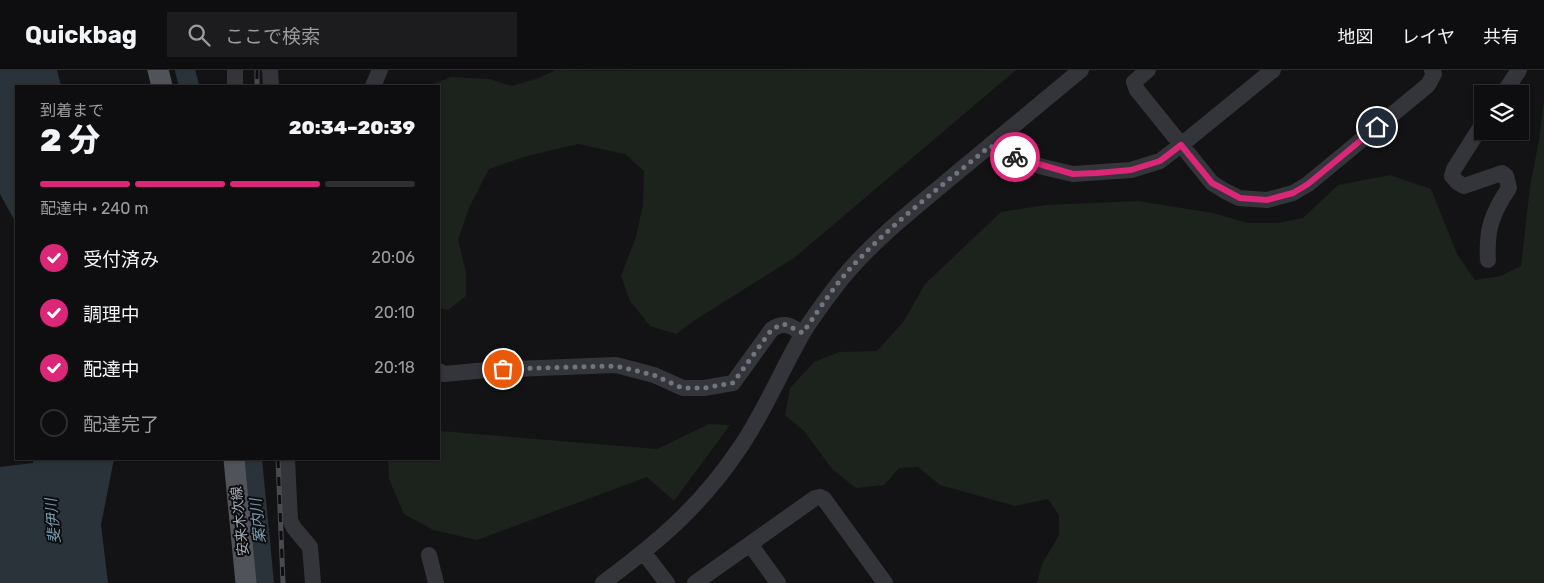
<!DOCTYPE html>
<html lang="ja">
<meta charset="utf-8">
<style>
:root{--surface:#0e0e10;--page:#1c1c1e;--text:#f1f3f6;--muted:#9b9c9f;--line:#2e2e30;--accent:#db2777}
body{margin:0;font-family:Rubik,"Noto Sans JP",sans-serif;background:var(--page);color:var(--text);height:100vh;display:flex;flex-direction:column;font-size:19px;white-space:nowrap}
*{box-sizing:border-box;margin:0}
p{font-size:16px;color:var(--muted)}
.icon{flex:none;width:28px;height:28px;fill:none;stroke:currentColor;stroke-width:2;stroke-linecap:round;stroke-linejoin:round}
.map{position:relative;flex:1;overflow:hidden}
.details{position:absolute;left:15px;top:15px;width:425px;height:375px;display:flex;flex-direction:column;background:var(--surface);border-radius:0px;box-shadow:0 1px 4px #0004,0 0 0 1px var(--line)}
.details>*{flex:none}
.fabs{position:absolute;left:1474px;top:15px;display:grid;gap:10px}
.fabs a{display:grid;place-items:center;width:55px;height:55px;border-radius:0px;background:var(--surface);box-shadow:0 1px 4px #0004,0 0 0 1px var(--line);font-size:25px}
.pin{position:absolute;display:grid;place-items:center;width:42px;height:42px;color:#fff;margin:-21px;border:2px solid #fff;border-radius:50%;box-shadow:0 1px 5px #0007}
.courier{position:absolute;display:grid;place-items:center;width:50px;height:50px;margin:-25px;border:4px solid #db2777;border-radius:50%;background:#fff;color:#222;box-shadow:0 1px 6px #0007}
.overview em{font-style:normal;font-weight:800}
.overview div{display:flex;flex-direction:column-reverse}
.overview{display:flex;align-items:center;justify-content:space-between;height:85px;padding:0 25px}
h1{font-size:32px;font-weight:800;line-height:38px}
.bar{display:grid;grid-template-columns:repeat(4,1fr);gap:8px 5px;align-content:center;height:60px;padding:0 25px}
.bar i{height:6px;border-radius:4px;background:var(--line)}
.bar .selected{background:var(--accent)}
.bar p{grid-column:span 4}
ol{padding:0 25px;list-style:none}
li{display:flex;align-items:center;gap:15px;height:55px}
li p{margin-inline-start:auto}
li .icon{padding:5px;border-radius:50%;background:var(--accent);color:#fff;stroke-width:4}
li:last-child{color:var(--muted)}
li i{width:28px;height:28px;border:2px solid var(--line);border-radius:50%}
header{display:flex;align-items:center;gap:30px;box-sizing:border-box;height:70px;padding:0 25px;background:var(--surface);border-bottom:1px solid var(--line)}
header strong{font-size:24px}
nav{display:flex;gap:28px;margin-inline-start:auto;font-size:18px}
.search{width:350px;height:45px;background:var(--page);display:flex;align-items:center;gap:12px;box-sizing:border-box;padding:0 18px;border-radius:0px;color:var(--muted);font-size:19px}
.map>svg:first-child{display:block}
.green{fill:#1b231c}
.water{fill:#293339}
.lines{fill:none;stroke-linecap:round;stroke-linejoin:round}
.river{stroke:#293339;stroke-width:20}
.minor{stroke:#34353a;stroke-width:16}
.major{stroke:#505359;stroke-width:21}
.rail-casing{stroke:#474a4f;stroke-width:5}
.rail{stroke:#0e0e10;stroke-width:3;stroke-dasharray:9;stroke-linecap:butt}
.done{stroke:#71767e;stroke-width:5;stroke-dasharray:0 9}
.route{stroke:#db2777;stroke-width:6}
.labels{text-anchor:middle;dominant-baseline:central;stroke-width:4;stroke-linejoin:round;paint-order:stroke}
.street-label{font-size:14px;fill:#a4abb6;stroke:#0e0e10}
.water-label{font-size:15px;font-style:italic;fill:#799db3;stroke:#0e0e10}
</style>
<header>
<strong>Quickbag</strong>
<div class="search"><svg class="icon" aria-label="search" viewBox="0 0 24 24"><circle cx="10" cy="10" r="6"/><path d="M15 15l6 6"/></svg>ここで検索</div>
<nav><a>地図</a><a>レイヤ</a><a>共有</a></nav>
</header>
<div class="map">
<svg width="1544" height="513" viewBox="0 0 1544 513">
<rect width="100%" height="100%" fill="#131315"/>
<path class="green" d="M556 0 590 1 1016 0 794 188 695 250 676 264 650 256 630 231 621 206 636 167 643 135 644 101 625 84 578 74 527 86 489 99 469 138 458 170 466 202V226L448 240 439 238V16H428L451 7 490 9 511 16 536 9Z
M1544 31V513H1037L1042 494 1059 465V445L1048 429 1015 436 940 415 918 397 899 398 884 415 856 418 832 399 804 361 785 345 790 318 814 292 839 282 877 281 904 251 925 214 1001 142 1046 135 1138 131 1213 143 1248 153H1277L1303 148 1338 115 1390 105 1431 119 1457 184 1475 210 1501 206 1521 196 1530 117 1539 70Z
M709 354 730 355 674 431 647 407 477 470 433 460 404 444 389 409 388 389H439V361L657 379Z"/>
<path class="water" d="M0 0H57L61 16H16V153L0 124Z
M33 389H114L101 455 108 513H0V397L33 393Z"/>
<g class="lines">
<path class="river" d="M185 0 189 16
M252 389 264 513"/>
<path class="minor" d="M270 0 271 16
M1148 0 1134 12 1137 20 1212 113 1225 121 1239 128 1267 130 1293 123 1308 114 1428 15 1434 4 1432 0
M235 16V0
M373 16 380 0
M1503 24 1519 0
M1482 55 1454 99 1452 106 1457 112 1464 116 1502 103 1506 106 1509 118C1492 143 1486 160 1488 190
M990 75 1011 86 1043 97 1073 104 1131 100 1160 91 1181 75 1273 0
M439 301 444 304 487 300 616 295 654 305 683 318H704L733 313 772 259C785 251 790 256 803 263
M287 389 290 450 294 458 310 477 313 513
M750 474 778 513
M644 483 667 513
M429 485 436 513
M603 513C658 472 700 437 739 379 764 343 781 301 803 263 814 245 827 228 840 211 872 171 914 139 953 106 996 71 1038 35 1081 0
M695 513 815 428 820 427 824 429 885 513"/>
<path class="major" d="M158 0 162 16
M234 389 246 513"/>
<defs>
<path id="rail" d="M257 0V16
M278 389 283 513"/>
</defs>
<use href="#rail" class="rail-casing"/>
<use href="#rail" class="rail"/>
</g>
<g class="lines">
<path class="done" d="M503 299 616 296 654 305 682 318H704L733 313 772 259 784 254 803 263C821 236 838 210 861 187 901 146 947 112 990 76L1015 87"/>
<path class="route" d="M1015 87 1073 104 1097 103 1131 100 1160 91 1181 75 1212 113 1240 128 1267 130 1293 123 1308 114 1377 57"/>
</g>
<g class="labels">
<g class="street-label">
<text transform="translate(240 451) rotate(-96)">安来木次線</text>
</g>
<g class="water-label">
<text transform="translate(53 451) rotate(-95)">斐伊川</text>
<text transform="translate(258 451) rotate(-96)">案内川</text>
</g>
</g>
</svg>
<div class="fabs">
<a><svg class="icon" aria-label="layers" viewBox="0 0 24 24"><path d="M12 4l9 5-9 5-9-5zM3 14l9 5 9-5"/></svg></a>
</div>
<div class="pin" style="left:503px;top:299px;background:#ea580c"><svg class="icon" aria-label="bag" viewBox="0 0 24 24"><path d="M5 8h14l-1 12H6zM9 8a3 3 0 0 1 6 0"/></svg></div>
<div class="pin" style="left:1377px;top:57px;background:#1f2937"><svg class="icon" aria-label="home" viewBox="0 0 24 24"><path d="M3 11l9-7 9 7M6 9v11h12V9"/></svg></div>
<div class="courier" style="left:1015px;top:87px"><svg class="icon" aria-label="bike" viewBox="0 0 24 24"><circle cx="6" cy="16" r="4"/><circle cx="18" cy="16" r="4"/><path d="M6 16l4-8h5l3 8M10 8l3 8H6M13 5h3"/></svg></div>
<section class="details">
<div class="overview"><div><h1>2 分</h1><p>到着まで</p></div><em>20:34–20:39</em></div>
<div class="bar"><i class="selected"></i><i class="selected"></i><i class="selected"></i><i></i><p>配達中 · 240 m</p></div>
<ol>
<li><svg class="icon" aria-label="check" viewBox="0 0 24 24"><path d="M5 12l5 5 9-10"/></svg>受付済み<p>20:06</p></li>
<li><svg class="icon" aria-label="check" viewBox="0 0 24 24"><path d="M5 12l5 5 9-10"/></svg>調理中<p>20:10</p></li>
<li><svg class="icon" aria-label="check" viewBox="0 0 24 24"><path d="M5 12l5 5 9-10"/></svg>配達中<p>20:18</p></li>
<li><i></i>配達完了</li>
</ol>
</section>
</div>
